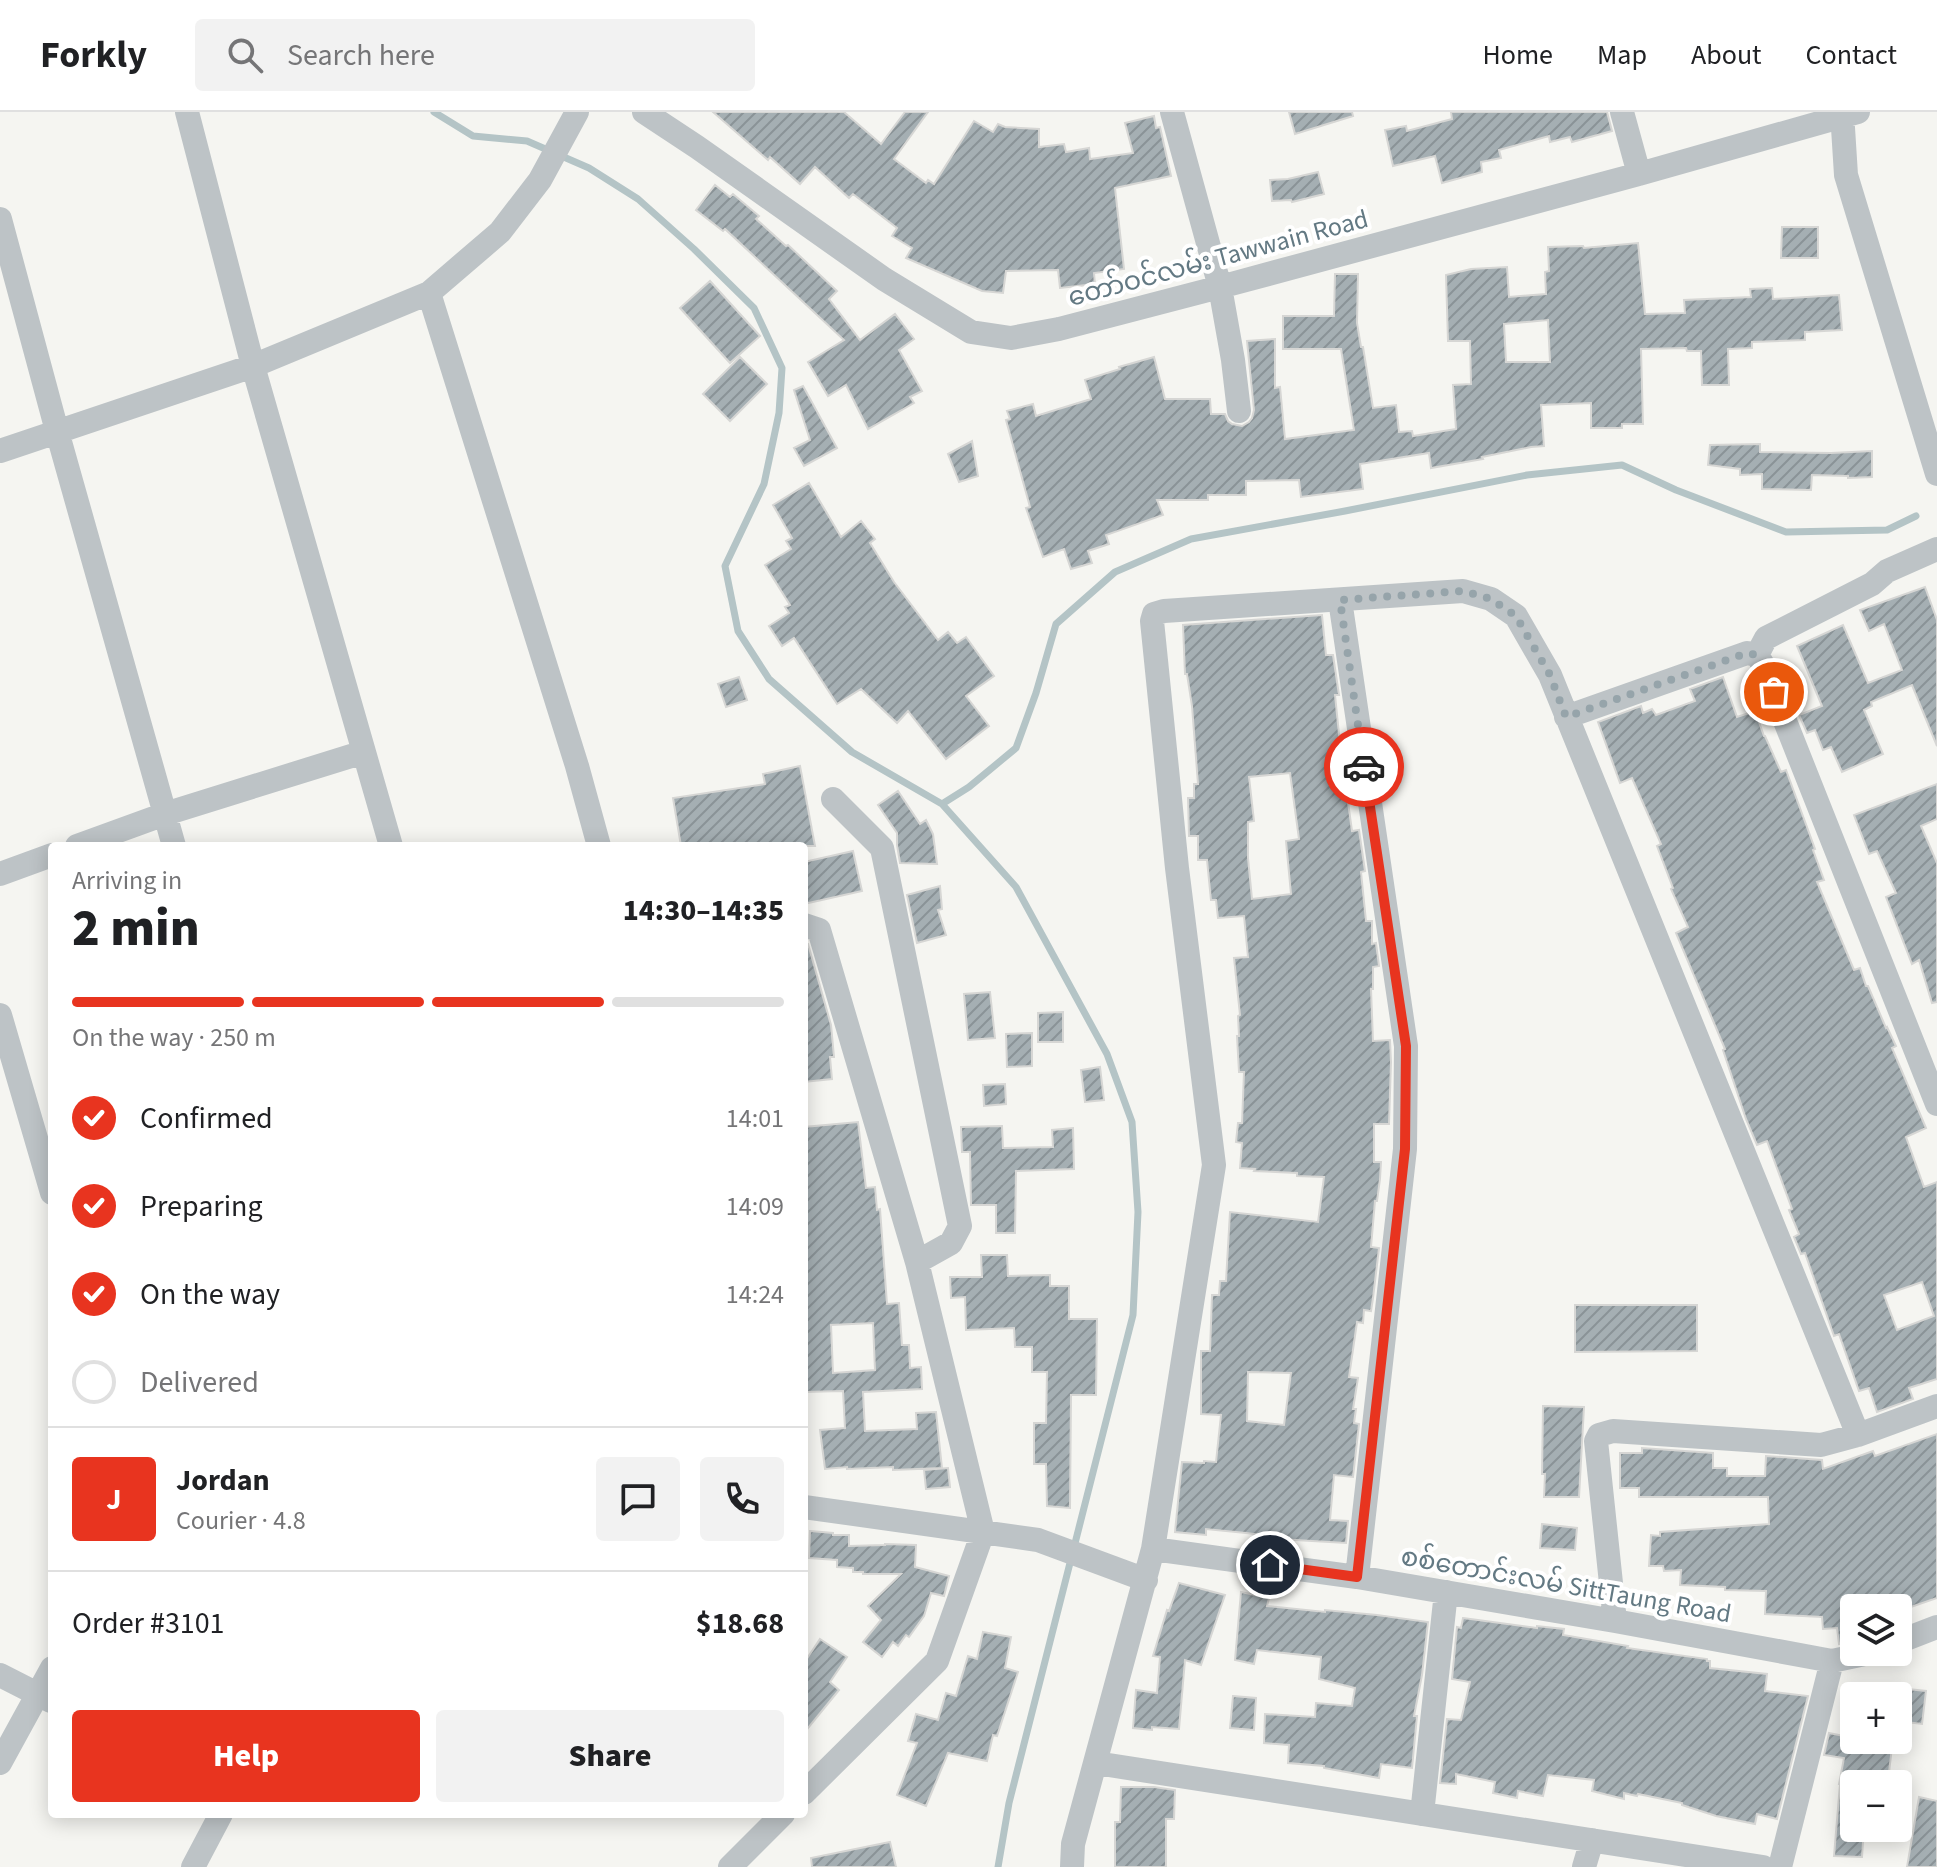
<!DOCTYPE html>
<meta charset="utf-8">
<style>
:root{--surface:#fff;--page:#f2f2f2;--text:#202124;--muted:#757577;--line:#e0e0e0;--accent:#e8341f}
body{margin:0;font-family:"Source Sans 3","Noto Sans Myanmar",sans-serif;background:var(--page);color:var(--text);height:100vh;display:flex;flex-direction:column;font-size:30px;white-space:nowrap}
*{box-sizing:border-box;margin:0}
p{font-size:26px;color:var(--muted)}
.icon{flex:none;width:44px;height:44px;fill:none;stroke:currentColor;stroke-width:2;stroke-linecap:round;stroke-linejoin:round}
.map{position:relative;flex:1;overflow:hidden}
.sheet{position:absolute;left:48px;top:730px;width:760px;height:976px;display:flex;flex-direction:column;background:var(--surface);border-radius:8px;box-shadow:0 4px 20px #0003}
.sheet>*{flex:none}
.controls{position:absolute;left:1840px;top:1482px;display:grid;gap:16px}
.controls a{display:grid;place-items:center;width:72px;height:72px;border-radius:8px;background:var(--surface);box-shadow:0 4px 20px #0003;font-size:40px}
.pin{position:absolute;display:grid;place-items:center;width:68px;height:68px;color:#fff;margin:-34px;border:4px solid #fff;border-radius:50%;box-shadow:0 2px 8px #0007}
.courier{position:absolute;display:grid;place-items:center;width:80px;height:80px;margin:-40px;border:6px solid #e8341f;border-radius:50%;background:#fff;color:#222;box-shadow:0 2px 10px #0007}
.overview em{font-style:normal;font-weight:800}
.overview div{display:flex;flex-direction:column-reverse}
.overview{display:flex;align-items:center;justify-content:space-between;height:136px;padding:0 24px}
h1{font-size:52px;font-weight:800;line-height:60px}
.bar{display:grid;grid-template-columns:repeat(4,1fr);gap:12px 8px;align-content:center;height:96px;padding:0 24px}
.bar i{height:10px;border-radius:6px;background:var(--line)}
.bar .active{background:var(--accent)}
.bar p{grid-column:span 4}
.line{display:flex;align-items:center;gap:20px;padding:0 24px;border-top:2px solid var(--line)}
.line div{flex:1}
.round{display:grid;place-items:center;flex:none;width:84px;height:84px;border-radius:8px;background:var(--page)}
ol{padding:0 24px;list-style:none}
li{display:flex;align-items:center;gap:24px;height:88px}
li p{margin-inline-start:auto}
li .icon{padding:8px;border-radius:50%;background:var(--accent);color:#fff;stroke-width:4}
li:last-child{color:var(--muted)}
li i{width:44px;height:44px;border:4px solid var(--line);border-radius:50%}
.primary-button{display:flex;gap:16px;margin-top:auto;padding:16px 24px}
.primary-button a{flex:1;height:92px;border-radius:8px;background:var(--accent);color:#fff;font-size:32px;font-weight:800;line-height:92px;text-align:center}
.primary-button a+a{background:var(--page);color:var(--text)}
header{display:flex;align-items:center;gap:48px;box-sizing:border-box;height:112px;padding:0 40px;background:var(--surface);border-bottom:2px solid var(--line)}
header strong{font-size:38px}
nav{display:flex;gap:44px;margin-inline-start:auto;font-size:28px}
.search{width:560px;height:72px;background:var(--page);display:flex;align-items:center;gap:20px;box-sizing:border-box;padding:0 28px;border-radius:8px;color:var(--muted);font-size:30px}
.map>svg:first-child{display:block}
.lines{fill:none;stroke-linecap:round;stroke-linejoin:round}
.stream{stroke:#b4c4c6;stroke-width:7}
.building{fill:url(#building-hatch);stroke:#d6d6d4;stroke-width:2;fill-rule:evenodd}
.minor{stroke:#bdc3c6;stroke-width:24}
.done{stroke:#96a4aa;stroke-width:8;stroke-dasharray:0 14.4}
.route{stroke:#e8341f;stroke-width:10}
.labels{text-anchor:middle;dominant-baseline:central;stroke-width:8;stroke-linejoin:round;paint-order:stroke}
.street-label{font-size:26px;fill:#637983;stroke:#fff}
</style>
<header>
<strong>Forkly</strong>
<div class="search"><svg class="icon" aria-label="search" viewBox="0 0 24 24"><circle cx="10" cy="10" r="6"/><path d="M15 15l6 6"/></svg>Search here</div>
<nav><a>Home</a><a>Map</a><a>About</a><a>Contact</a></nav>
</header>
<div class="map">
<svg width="1937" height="1755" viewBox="0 0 1937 1755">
<defs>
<pattern id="building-hatch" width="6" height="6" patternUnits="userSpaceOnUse" patternTransform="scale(2)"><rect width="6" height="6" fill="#a5afb3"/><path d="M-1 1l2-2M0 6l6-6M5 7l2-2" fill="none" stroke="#8a9397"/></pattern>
</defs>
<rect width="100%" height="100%" fill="#f5f5f1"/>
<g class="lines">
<path class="stream" d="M434 0 473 24 527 29 589 56 638 87 694 137 754 196 782 256 779 301 764 372 725 454 738 519 769 567 852 640 942 692 1016 775 1107 942 1132 1010 1138 1100 1133 1203 1009 1691 998 1755
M942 692 969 675 1016 636 1036 581 1056 512 1115 460 1191 427 1345 399 1527 363 1622 353 1676 378 1786 420 1887 418 1916 404"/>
</g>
<path class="building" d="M713 0H844L881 32 905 0H928L894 47 926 71 928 68 934 72 974 9 993 20 998 12 1005 15 1039 17V35L1064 32 1066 40 1089 36 1090 47 1133 41 1125 11 1154 4 1156 16 1160 15 1171 64 1115 76 1124 157 1094 161 1095 172 1060 176 1058 158 1006 159 1003 181 982 179 906 146 912 136 892 124 897 116 853 82 849 86 815 55 800 72 770 45 768 48Z
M1289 0H1352L1353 4 1295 22Z
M1451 0H1607L1612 19 1572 30 1570 25 1550 30 1549 24 1499 38 1501 46 1481 50 1482 60 1442 71 1435 44 1393 54 1385 18 1406 14 1407 19 1452 7Z
M1318 60 1324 82 1292 90 1291 88 1272 89 1270 68 1288 67Z
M715 73 730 85 733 82 759 104 756 107 786 134 788 133 837 179 829 187 860 228 895 202 914 227 899 238 922 279 910 285 914 291 868 317 846 273 828 284 808 250 844 228 725 117 723 119 696 98Z
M1782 115H1818V146H1781Z
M1638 131 1645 202 1685 201 1684 188 1751 185 1750 177 1772 176 1773 187 1839 183 1842 218 1805 220V228L1752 230V236L1728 237 1729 273H1702L1701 239H1687L1686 236 1641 237 1643 312H1622V316H1591V291L1541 293 1544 334 1531 335 1482 345 1483 347 1431 356 1429 341 1360 352 1363 377 1301 385 1299 368 1246 369V383H1208V388H1157L1163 403 1106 423 1109 432 1088 439 1092 451 1071 457 1064 437 1043 445 1026 396 1030 395 1006 308 1010 307 1007 299 1033 292 1036 304 1091 287 1085 268 1120 257 1119 255 1154 245 1165 287H1210L1211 302H1225L1228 309 1232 312 1242 314 1249 310 1252 306 1254 298 1247 229 1275 227V276L1280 275 1285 327 1354 318 1341 237H1283V204H1334L1335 162H1358L1357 211 1361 235H1363L1373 296 1396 293 1399 320 1412 319 1413 324 1456 317 1453 273 1471 272 1470 229H1448L1446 163 1471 157 1507 155 1509 185 1546 182 1545 160 1549 159 1548 135 1583 134 1584 136ZM1548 208 1550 250H1506L1504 212Z
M710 169 760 224 730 251 680 196Z
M740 245 767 272 730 309 703 282Z
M803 274 837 336 804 354 794 336 810 328 794 278Z
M972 329 978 364 959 370 948 342Z
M1760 332V340L1831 341 1872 339V365L1848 366V364L1812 363 1811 378 1762 377V362L1740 363V357L1708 353 1710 333Z
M809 371 841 425 861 409 875 427 870 431 894 470 938 528 948 520 957 531 966 525 994 564 966 584 989 614 946 647 908 599 897 611 861 577 837 592 794 526 782 534 769 514 789 501 785 495 790 493 765 453 791 437 786 429 792 426 773 393Z
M1925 475 1937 508V634L1912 573 1871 590 1872 594 1864 598 1883 642 1842 660 1831 635 1823 638 1815 618 1807 621 1799 603 1822 594 1797 534 1843 513 1868 571 1902 558 1884 512 1869 519 1860 498Z
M1322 503 1326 543H1333L1339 583H1335L1343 661H1344L1352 719 1359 718 1365 759 1361 760 1366 809H1372V832L1376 831 1379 854 1373 855V877H1371L1373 929 1390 928 1391 950 1389 1012H1374V1050H1381L1380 1067 1377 1089H1375L1371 1135 1379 1136 1373 1186 1371 1199 1364 1198 1363 1211 1357 1210 1349 1265 1358 1266 1353 1297H1356L1354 1311 1359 1312 1353 1365 1334 1363 1330 1408 1348 1409 1346 1431 1278 1427V1425L1246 1421 1206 1417V1423L1175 1420 1182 1350 1204 1351V1349L1216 1350 1221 1303 1201 1302V1239H1210L1212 1183H1219L1220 1169H1226L1230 1100 1318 1110 1324 1065 1297 1064V1061L1254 1059 1255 1057 1240 1056 1242 1031 1236 1030 1238 1011H1242L1244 960H1239L1237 924H1239L1238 904 1240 903 1234 846 1248 845 1244 804 1218 806 1216 788H1211L1207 748H1198V724H1189L1188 686H1194V672H1198L1192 594 1187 562H1185L1183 513ZM1290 661 1299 727 1286 729 1291 782 1252 787 1248 746V710L1254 709 1249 665ZM1248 1260 1291 1261 1284 1313 1247 1309Z
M739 565 747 588 726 595 718 572Z
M1723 565 1737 605 1755 599 1764 624H1765L1781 660 1786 658 1815 737 1813 738 1824 768 1817 770 1854 858 1860 856 1866 874H1868L1886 916 1887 915 1896 934 1892 936 1926 1016 1906 1025 1924 1075 1937 1070V1267L1909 1276 1913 1287 1877 1300 1869 1276 1859 1279 1839 1222 1834 1224 1805 1141 1801 1142 1794 1125 1799 1122 1789 1098 1792 1097 1767 1029 1757 1033 1746 1007 1723 938 1725 937 1676 821 1688 815 1671 777 1673 776 1657 734 1661 732 1632 666 1620 671 1598 610 1641 594 1643 601 1652 597 1656 603 1695 589 1690 577ZM1922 1170 1934 1204 1897 1218 1884 1183Z
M800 654 815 734H681L673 686 765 672 763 662Z
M1937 672V707L1921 714 1937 751V890L1932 891 1919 848 1912 852 1886 785 1896 781 1877 739 1869 742 1854 703Z
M898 679 920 712 926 708 933 722 937 752 900 751 897 733V721L878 693Z
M853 739 862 779 804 792V750Z
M940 774 942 797 938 798 946 823 917 831 907 783Z
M804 832H808L831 913 834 945H830L832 967 804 970Z
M990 880 995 926 968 928 964 882Z
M1063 900V930H1038V901Z
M1032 921V954L1007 955 1006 922Z
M1100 955 1104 988 1085 990 1081 958Z
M1005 972 1006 992 984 994 983 973Z
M858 1010 866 1076 875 1075 877 1098 880 1097 887 1192 899 1191 902 1233H909L910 1256 921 1255 922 1277 863 1280 865 1319 917 1317 916 1301 936 1300 942 1356 893 1358V1355L847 1357V1355L825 1357 820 1318 845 1316 843 1279 804 1280V1080H807L804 1049V1015ZM873 1211 875 1258 833 1261 831 1213Z
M1002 1014 1003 1036 1053 1035 1052 1018 1073 1016 1074 1057 1016 1059 1015 1121H996V1093H971L970 1040H962L961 1015Z
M981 1143H1007L1008 1164 1050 1163V1174H1069V1207H1097L1096 1283H1071L1070 1396 1047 1394 1046 1352H1034V1311H1046L1047 1260H1032V1235H1015L1014 1216 966 1218 965 1185 951 1186 950 1165H982Z
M1575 1193H1697V1239L1575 1240Z
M1543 1294 1584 1295 1579 1385H1544L1545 1362H1542Z
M1937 1322V1486L1908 1496H1854V1529L1839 1532 1837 1516 1823 1517 1822 1505 1765 1502 1766 1479 1725 1478V1475L1680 1473 1681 1458 1664 1459 1663 1454H1649L1651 1423 1660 1424V1420L1769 1412 1768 1385H1639V1376H1620V1341H1642V1336L1713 1341V1356H1727V1364H1765L1766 1344 1822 1348 1823 1357 1873 1339 1875 1344Z
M948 1356 950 1375 926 1377 924 1358Z
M1542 1412 1577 1416 1575 1438 1540 1436Z
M810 1419 833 1421V1423H849V1434L885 1433V1432L916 1433 915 1455 949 1464 944 1484 931 1481 924 1504 909 1525 906 1523 898 1534 893 1530 882 1545 863 1530 881 1508 868 1494 901 1462H863V1460H853V1456L837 1455V1448L809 1446Z
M1179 1471 1225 1483 1201 1553 1185 1548 1179 1617 1152 1615V1618L1133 1616 1136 1578 1157 1581 1160 1545 1153 1544 1167 1498 1169 1499Z
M1241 1480 1269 1486 1267 1494 1325 1500V1498L1377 1503 1428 1510 1422 1563 1414 1604H1417L1412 1656 1381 1652 1379 1666 1324 1656V1654L1288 1651 1289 1633 1264 1631 1265 1602 1315 1605 1316 1591 1352 1594 1355 1576 1319 1567 1321 1545 1257 1538 1254 1552 1235 1548Z
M1463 1506 1537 1516V1514L1564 1517 1563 1523 1628 1534 1627 1536 1707 1547V1549H1710V1556L1767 1562 1765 1579 1808 1584 1777 1707 1757 1702 1755 1712 1716 1704 1682 1693V1691L1638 1682 1637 1684 1624 1681V1687L1592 1679 1594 1668 1548 1663 1543 1684 1518 1679 1517 1686 1493 1681 1495 1670 1456 1662V1672L1440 1671 1447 1607 1461 1608 1470 1570 1452 1567 1457 1515 1461 1516Z
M983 1520 1011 1525 1005 1556 1018 1560 997 1624 993 1623 987 1649 948 1641 926 1694 897 1683 917 1631 908 1629 916 1602 938 1608 946 1581 956 1584 968 1544 977 1547Z
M820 1527 847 1545 830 1570 839 1578 804 1621V1551Z
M1898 1576 1926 1579 1922 1612 1898 1609Z
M1233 1584 1256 1586 1254 1618 1230 1616Z
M1829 1621 1854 1626V1628H1862L1892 1635 1888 1669 1862 1664 1861 1672H1839L1844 1646 1824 1643Z
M1840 1672 1854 1673V1716H1864L1862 1745 1834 1744Z
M1121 1675H1154L1175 1678 1174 1707H1166V1755H1115V1710H1120Z
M1919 1685 1937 1689V1755H1907Z
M890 1730 896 1755H812L811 1746Z"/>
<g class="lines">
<path class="minor" d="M187 0 253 254 391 734
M644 0 697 35 884 167 971 220 1011 226 1059 217 1220 175 1639 62 1858 0
M1172 0 1220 175 1233 248 1239 299
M1622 0 1639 62
M1842 0 1846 63 1937 362
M0 107 57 319 174 734
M429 181 577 654 599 734
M0 339 253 254 429 181 500 120 540 68 577 0
M1340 488 1406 934 1405 1037 1357 1465
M1757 543 1766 526 1872 472 1887 459 1937 437
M1566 605 1747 541 1757 543 1762 551 1937 992
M77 734 165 702 364 640
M0 762 52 743
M804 813 819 818 917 1150
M0 903 52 1081
M804 1395 1038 1428 1146 1468
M1153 1437 1357 1465 1615 1509 1832 1549 1874 1540
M1615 1509 1596 1329 1599 1323 1613 1319 1821 1333 1858 1323 1937 1294
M1898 1530 1937 1515
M0 1563 51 1589
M0 1651 52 1556
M1096 1651 1763 1755
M804 1681 937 1549 983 1420 917 1150 951 1131 960 1114 882 736 833 687
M1422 1702 1446 1480
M193 1755 221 1702
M730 1755 783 1702
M1072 1755 1073 1732 1153 1437 1214 1053 1177 756 1152 509 1154 502 1164 499 1463 479 1491 487 1516 504 1550 563 1858 1323
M1584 1755 1592 1728
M1780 1755 1832 1549"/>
</g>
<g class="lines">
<path class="done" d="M1364 655 1340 488 1463 479 1491 487 1516 504 1550 563 1566 605 1747 541 1757 543 1762 551 1774 580"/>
<path class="route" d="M1270 1453 1357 1465 1405 1037 1406 934 1364 655"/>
</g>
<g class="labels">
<g class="street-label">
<text transform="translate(1218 146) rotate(-15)">တော်ဝင်လမ်း Tawwain Road</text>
<text transform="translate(1566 1473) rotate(10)">စစ်တောင်းလမ် SittTaung Road</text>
</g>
</g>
</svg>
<div class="controls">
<a><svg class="icon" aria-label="layers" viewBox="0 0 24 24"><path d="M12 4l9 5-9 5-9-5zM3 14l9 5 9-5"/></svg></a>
<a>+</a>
<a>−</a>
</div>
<div class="pin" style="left:1774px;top:580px;background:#ea580c"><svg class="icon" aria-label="bag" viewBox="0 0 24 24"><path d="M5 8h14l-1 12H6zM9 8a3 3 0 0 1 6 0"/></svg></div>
<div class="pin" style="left:1270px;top:1453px;background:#1f2937"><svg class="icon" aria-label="home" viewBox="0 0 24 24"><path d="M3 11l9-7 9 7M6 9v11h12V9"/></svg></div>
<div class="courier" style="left:1364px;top:655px"><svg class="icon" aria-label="car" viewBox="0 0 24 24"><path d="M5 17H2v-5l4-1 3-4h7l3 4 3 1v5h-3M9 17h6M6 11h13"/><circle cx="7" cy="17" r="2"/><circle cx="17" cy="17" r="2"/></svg></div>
<section class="sheet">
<div class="overview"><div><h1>2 min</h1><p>Arriving in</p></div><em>14:30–14:35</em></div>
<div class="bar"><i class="active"></i><i class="active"></i><i class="active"></i><i></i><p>On the way · 250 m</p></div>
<ol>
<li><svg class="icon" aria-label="check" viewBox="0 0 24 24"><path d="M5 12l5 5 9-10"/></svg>Confirmed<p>14:01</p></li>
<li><svg class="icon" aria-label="check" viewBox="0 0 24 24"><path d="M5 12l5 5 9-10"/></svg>Preparing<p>14:09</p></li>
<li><svg class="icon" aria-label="check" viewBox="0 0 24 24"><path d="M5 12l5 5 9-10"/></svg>On the way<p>14:24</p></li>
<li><i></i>Delivered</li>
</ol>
<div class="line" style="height:144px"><b class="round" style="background:var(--accent);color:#fff">J</b><div><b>Jordan</b><p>Courier · 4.8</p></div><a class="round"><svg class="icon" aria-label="chat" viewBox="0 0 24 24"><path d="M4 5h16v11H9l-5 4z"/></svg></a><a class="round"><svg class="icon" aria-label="phone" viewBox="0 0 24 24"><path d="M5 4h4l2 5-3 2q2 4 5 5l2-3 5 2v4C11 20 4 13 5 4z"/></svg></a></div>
<div class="line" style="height:104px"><div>Order #3101</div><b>$18.68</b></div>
<div class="primary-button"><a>Help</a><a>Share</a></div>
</section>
</div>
